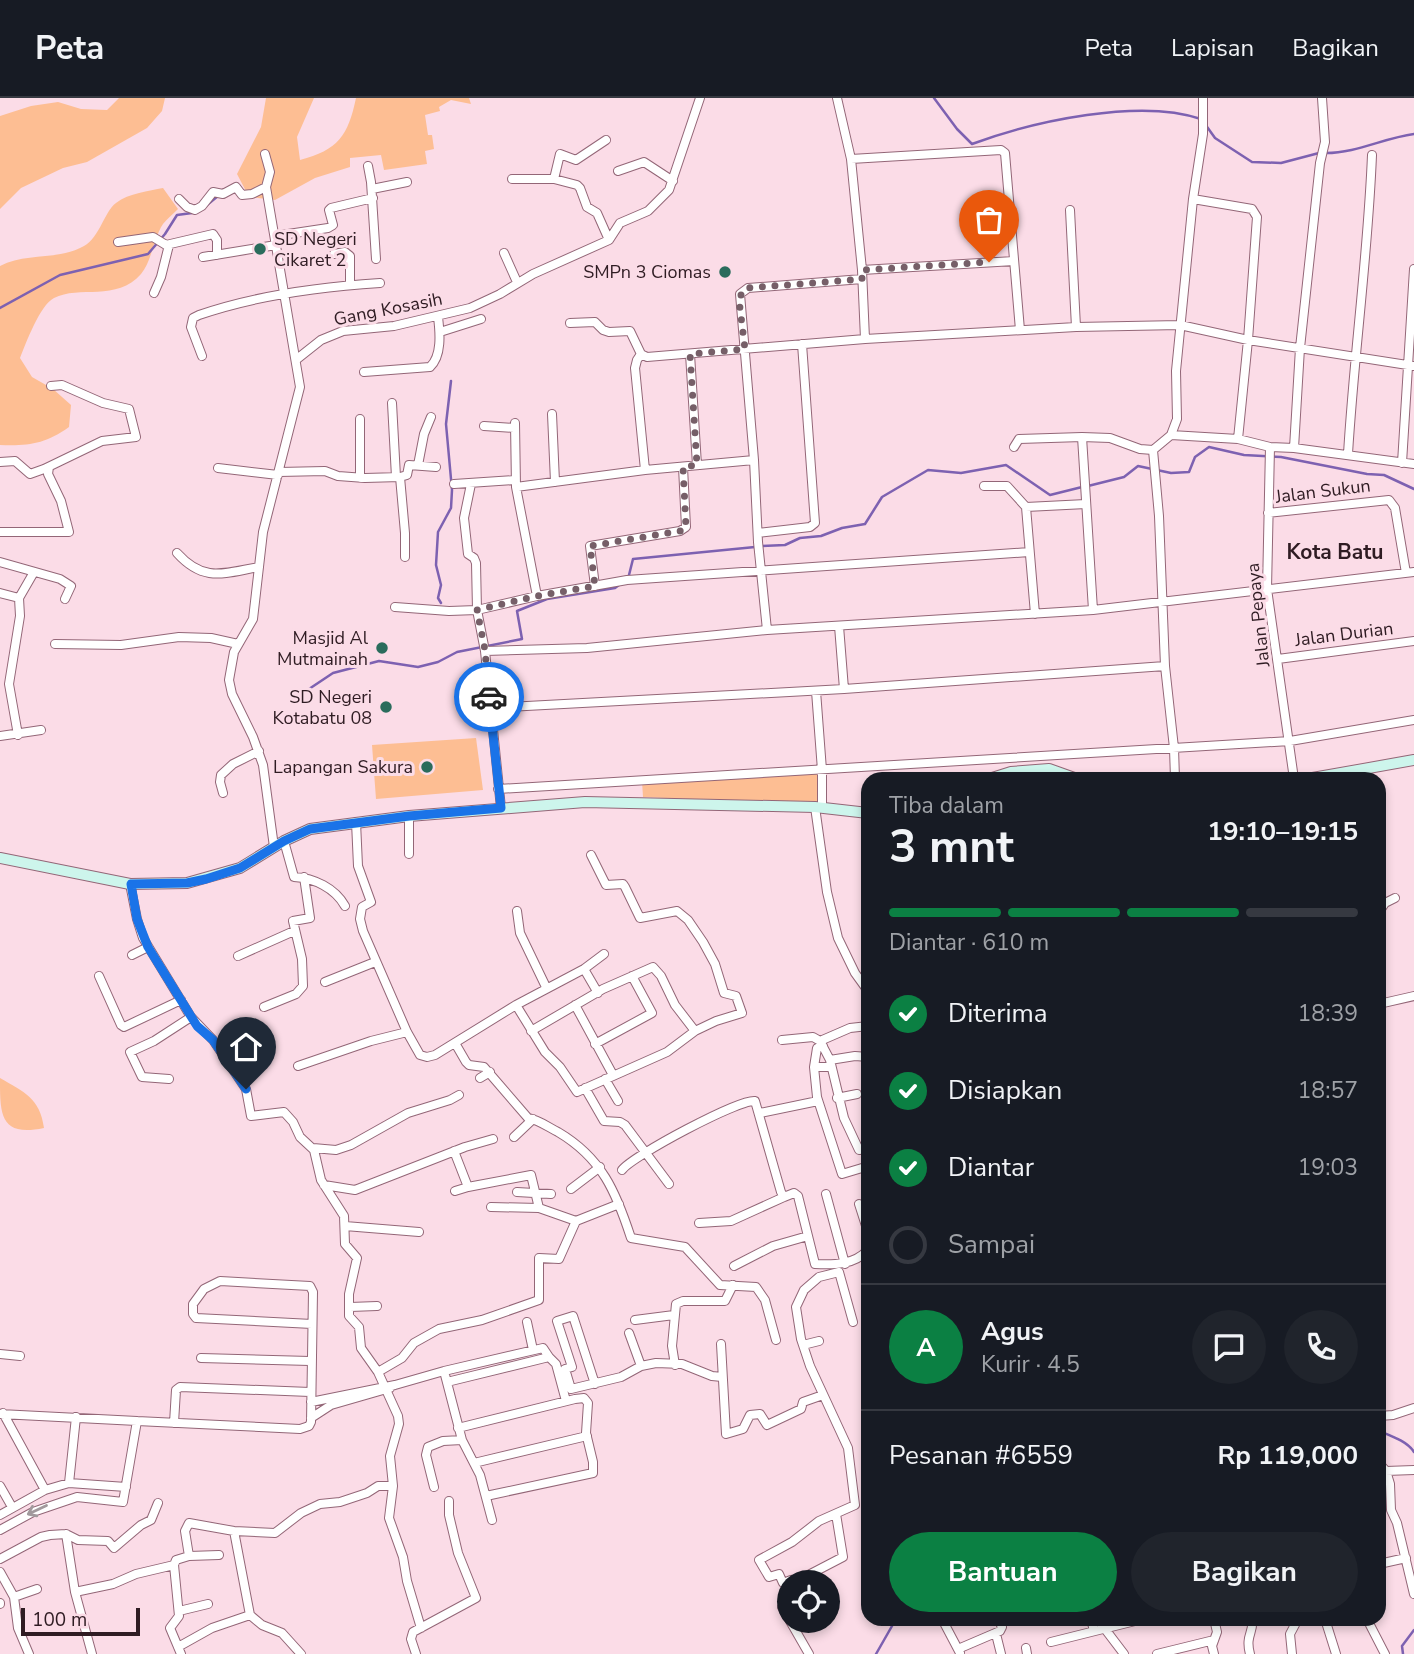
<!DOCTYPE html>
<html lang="id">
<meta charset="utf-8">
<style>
:root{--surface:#171b24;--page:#20242c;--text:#f1f3f6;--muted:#9ea1a6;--line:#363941;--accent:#0b8043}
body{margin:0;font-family:"Nunito Sans",sans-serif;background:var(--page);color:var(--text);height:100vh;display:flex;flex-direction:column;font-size:26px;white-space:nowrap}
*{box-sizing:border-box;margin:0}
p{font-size:23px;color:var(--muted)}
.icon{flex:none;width:38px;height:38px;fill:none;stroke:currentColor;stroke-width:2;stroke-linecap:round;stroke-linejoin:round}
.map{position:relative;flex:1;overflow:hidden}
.details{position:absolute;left:861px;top:674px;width:525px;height:854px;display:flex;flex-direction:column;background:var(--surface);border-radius:21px;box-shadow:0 4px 10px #0003}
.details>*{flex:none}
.buttons{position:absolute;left:777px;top:1472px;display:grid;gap:14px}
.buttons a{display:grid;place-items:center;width:63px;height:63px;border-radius:50%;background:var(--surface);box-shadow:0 4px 10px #0003;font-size:35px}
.scale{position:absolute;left:21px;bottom:18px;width:119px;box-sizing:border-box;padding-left:7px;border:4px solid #2f1c23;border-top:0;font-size:19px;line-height:24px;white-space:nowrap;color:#2f1c23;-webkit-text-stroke:5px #fbdce7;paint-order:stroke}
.pin{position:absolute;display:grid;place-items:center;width:60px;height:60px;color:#fff;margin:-72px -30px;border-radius:50% 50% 50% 0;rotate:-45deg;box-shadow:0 0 7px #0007}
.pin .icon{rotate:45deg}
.courier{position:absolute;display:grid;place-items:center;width:70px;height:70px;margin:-35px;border:5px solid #1a73e8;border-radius:50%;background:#fff;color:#222;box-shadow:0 2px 9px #0007}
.head em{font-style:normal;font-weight:700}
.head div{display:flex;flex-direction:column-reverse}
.head{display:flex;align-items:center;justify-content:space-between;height:119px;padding:0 28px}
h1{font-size:46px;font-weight:700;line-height:52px}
.bar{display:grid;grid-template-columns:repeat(4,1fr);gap:10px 7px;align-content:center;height:84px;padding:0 28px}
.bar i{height:9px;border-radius:5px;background:var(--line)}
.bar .on{background:var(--accent)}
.bar p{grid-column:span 4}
.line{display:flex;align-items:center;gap:18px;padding:0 28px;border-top:2px solid var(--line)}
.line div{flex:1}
.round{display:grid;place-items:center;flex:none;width:74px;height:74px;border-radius:37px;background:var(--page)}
ol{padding:0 28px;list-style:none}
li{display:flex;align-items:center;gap:21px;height:77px}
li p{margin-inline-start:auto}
li .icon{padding:7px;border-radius:50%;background:var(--accent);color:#fff;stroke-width:4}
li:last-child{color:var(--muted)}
li i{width:38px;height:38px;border:4px solid var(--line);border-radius:50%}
.cta{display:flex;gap:14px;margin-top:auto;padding:14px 28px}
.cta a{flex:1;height:80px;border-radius:42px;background:var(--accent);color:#fff;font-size:28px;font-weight:700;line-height:80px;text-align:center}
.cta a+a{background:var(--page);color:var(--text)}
header{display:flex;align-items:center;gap:42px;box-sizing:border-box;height:98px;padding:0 35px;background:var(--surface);border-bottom:2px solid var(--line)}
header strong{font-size:33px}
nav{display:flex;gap:38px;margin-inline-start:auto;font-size:24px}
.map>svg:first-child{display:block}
.green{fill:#fdbe93}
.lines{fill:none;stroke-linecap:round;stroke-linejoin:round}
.stream{stroke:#7d61b1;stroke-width:2.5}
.minor-casing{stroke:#936677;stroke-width:10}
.secondary-casing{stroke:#936677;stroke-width:12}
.minor{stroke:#fff;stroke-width:8}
.secondary{stroke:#cdf5ec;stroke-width:10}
.oneway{stroke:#a1999c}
.done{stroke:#765f68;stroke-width:7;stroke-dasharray:0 12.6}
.route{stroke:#1a73e8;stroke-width:9}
.poi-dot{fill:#2a6c5c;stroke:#fbdce7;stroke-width:2.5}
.labels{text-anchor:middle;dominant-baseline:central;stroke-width:6;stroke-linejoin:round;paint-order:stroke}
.poi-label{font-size:18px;fill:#2f1c23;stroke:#fbdce7;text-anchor:end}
.street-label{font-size:18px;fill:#2f1c23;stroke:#fbdce7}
.quarter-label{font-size:21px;font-weight:bold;fill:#2f1c23;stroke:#fbdce7}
</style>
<header>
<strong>Peta</strong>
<nav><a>Peta</a><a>Lapisan</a><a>Bagikan</a></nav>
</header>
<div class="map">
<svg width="1414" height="1556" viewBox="0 0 1414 1556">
<rect width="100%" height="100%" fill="#fbdce7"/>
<path class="green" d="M119 0H165L162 13 147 30 87 64 63 70 21 90 0 111V18L31 8 58 4 81 11 107 12Z
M266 0H314L297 39 300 62C338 52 348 38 356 0H469L471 6 451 2 439 9 440 13 425 17 428 37H432L434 51 425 53 427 66 384 72 381 57 350 60V69L315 80 275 102 249 99 237 76 261 29Z
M163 90 178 111C173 116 167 121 163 126 153 141 152 163 141 176 117 204 79 187 54 200 40 207 26 245 20 260L32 279 53 291 71 307 69 329C45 346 29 348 0 347V168C26 154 58 163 84 148 100 139 104 114 116 105 129 95 149 93 163 90Z
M476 640 483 692 376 701 372 647Z
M817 675 819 707 643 699 642 683Z
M0 980C24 994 40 1000 44 1030 0 1039 0 1017 0 980Z"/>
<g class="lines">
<path class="stream" d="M934 0 957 31 972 46C1034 23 1140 0 1201 21
M1205 26 1215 40 1252 64 1281 65 1319 55
M1326 55C1356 55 1384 40 1414 36
M207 107 218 98
M0 210 60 177 148 156 165 136 177 117 192 115
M1088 388 1124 379 1138 368 1171 375 1189 374 1195 359 1209 349 1244 357 1281 359 1367 376 1384 377 1414 391
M762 448 785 447 800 440 821 438 842 430 865 426 882 399 928 372 961 375 1006 367 1050 397 1082 389
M628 481 633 461 755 449
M441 505 438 500 441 487 436 467 438 434 451 410 452 392 446 326 451 283
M291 603 333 575 379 563 418 569 438 564 457 554 522 541 517 513 547 501 615 490 619 487
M1379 1333C1391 1338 1407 1343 1414 1354
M876 1556 896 1521
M1403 1556 1402 1548 1414 1532"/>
<defs>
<path id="minor" d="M837 0 851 61 862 172 865 241
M606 42 576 62 560 56 554 81 577 87 580 90 587 109 597 115 609 142
M265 56 270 74 266 89
M851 61 1001 52 1005 55 1020 232
M368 68 371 84 376 161
M618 73 644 64 673 83
M512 81H554
M372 91 407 84
M179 101 187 109 195 112 202 108 213 94 223 96 236 89 242 97 252 96 266 89 300 289 263 434 253 521 234 554 229 582 232 596 253 639 263 667 274 749
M1070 112 1076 229
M275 138 328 130 333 127 329 112 331 110 373 100
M118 144 153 139 166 147 213 136 217 142V157
M504 155 517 184
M334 156 345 154 350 158V187
M203 159 276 147
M862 172 1014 163
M154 195 161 179 169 147
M570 225 595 224 603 232 609 234 630 233 641 256 647 259 865 241 1076 229 1180 227 1248 242 1414 268
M440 234 481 221
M641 256 637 262 635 270 645 372
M690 256 697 367
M202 258 191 229 193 220 199 217C257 197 318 189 380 185
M297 261 321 242 343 233 394 228 470 210 500 196 533 176 609 142 620 125 648 113 669 92 700 0
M364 274 430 269C442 258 440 235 438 219
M392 305 396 379
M552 316 555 384
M515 325 516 389 537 498
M484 328 514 330
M1171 337 1177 321 1176 273 1193 101 1203 36V0
M1238 341 1270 349 1294 350 1414 366
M1014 349 1019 341 1082 339
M1270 349 1267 491 1294 681
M1294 350 1300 250 1320 65 1325 44 1322 0
M1153 352 1140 351 1110 340 1082 339 1093 512 1414 474
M1348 356C1354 256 1368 157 1372 57
M0 364 15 363 30 376 44 371 102 343 136 339 129 311 103 305 62 287 51 288
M1402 365 1414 171
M418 367 424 336 431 319
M218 370 278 377
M279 374 325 373 338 378 365 380 400 379 407 377 409 367 436 369
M400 379 405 435V459
M360 380V321
M454 386 515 382
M984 388H1007L1026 409
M516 389 645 372 754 362
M1268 415 1389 402 1395 410 1406 475
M0 434H69L61 403 48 376 49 369
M758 435 810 429 815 425 802 246
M1029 454 627 482 537 498 477 512 485 553 587 550 767 532 1093 512
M177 455C204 485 224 475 259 469
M0 464 60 481 71 488 65 501
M595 488 590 448 680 433 686 429 683 369
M0 495 19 500
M395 509 449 513 477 512 476 465 474 460 468 456 464 420 471 386
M1035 516 1026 409 1086 406
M839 528 844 591
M767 532 758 444 754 362 740 196 748 190 862 181
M55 546 121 547 179 539 211 540 238 546
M485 553 501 710
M1278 561 1414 543
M816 593 822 672V709
M490 610 844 591 1165 568
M18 637 9 586 20 518 19 500 34 474
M0 638 41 632
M1175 681 1174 650 1165 568 1159 418 1153 352 1171 337 1238 341 1248 242 1257 119 1252 111 1193 101
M498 691 1290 643 1414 622
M223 695 220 684 221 677 233 666 259 653
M815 709 827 794 838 840 855 875 868 893
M409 718V756
M356 724 358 768 371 804 362 809 360 821 363 833 407 934 420 957 427 959 435 957 516 907 584 871 604 856
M284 743 294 779C314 780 335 790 345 808
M130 786 137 821 143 840 191 919 213 942 246 991 251 1018 284 1014 293 1024 300 1039 314 1052 321 1082 344 1118 345 1146 357 1160 349 1196V1218L359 1229 361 1250 378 1274 398 1318 399 1326 390 1358 393 1388 389 1420 403 1459 407 1483 421 1530
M517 813 520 835 546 889
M1379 814 1385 805 1395 800
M132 857 148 849
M238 858 294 833
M584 871 598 895
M99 878 121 927 124 929 181 902
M325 884 375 864
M1379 906 1414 898
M516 907 545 954 560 969 577 994 667 954 695 933 716 923 742 915 736 898 724 895 715 866 703 844 688 822 677 813 640 820 625 789 623 786 606 787 591 757
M575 907 613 977
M264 909 296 896 303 888 302 861 293 823 310 820 304 779
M531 933 603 891 653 869 661 878 675 907 695 933
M782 942 813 939 820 943 830 962 844 1020 859 1052 868 1051
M820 943 850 930 868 928
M455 945 466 964 469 967 484 969 528 1020C539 1022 548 1029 558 1034 602 1060 616 1094 631 1140L685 1149 720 1187 756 1189 765 1202 776 1242
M595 946 652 915 632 878
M830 962 855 958 868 959
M298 968 371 943 407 934
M814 969 817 950 823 948
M831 969H814L817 999 842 1076 862 1070
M480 980 490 974
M169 981 142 979 130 954 154 943 191 919
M605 981 618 1003
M585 990 604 1023 620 1024 625 1027 669 1086
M837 1000 857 996
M760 1015 818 1003
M514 1039 533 1021
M313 1050 336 1052 351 1047 408 1015 450 1002 459 997
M454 1053 468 1089 531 1077 539 1110 576 1123
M622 1072C632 1058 739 1001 755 1003L781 1094 784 1099 794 1095 798 1098 815 1166C834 1167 854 1167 868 1152
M324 1087 355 1092 465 1049 493 1041
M571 1091 600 1069
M455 1093 468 1089
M517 1094 551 1096
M826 1096 845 1166
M859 1106 868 1134
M491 1109 539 1110
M699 1125 731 1123 784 1099
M345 1128 419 1134
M734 1168 773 1148 808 1138
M350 1209 377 1208
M635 1222 674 1217
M527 1224 533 1252
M629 1235 641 1268
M721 1246 726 1336 743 1331 750 1317 760 1316 767 1327 801 1311 803 1304 823 1297
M803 1247 819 1243
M0 1256 20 1258
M201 1260 310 1263
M675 1267 672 1248 676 1206 683 1203H725L733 1187
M378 1274 402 1260 414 1245 439 1231 482 1222 539 1202V1160L559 1161 576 1123 619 1106
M447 1284 549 1259 556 1266 566 1303
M595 1286 573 1218 557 1223 572 1269 565 1271 571 1291 621 1279 641 1268 656 1265 682 1266 712 1278 722 1279
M311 1304 395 1287 444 1273
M3 1315 45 1392
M0 1316 137 1323
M1379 1318 1393 1317 1414 1310
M311 1320 331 1307 390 1290
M174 1325 176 1292 180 1289 310 1294
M458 1330 575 1301 584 1300 588 1305 586 1335 593 1364V1375L486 1398
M474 1365 587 1338
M1379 1365 1386 1373 1390 1386 1391 1412 1397 1425 1414 1496
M1386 1373 1414 1372
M69 1385 76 1319
M0 1388 12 1409
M434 1389 426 1357 428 1349 443 1343 462 1342
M0 1417 45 1392 69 1385 126 1389
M492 1422 480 1377 462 1342 444 1273 543 1250 549 1259
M0 1432 33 1414 77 1399 123 1404 137 1323 300 1331 309 1328 311 1324 313 1194 310 1188 220 1183 204 1191 193 1206V1216L196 1220 312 1226
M234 1433 250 1517 262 1527 282 1535 301 1556
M66 1436 75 1494 92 1556
M189 1458 185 1433 189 1425 234 1433 275 1435 301 1415 320 1406 340 1404 367 1395 378 1388H393
M0 1461 41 1439 50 1437 66 1436 78 1442 108 1443 114 1450 141 1427 151 1422 158 1405
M1379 1466 1406 1460
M174 1467 179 1518 170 1530 181 1556
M0 1474 14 1499 18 1530 29 1556
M792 1484 791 1482 783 1485 779 1476 769 1479 759 1462 792 1444 819 1423 855 1407 848 1350 810 1268 801 1241 796 1209 804 1192 819 1179 839 1174 853 1224
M795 1484 843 1459 836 1416
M75 1494 113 1486 136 1476 174 1467 176 1462 189 1458 219 1457
M14 1499 37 1491
M0 1505V1506
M789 1505 782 1509 809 1556
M179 1513 208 1506
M942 1521 960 1555
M1091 1521 1093 1529
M1325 1521 1336 1556
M1370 1527 1385 1556
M1105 1531 1124 1556
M996 1536 1001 1556
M1051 1544 1143 1521
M178 1549 212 1530 250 1517
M1026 1550 1027 1556
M958 1551 1000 1533 1002 1529 998 1521
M416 1556 411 1541 413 1534 476 1500 458 1455 449 1417V1403
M1157 1556 1214 1542
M1214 1556 1212 1548 1217 1534 1214 1521
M1250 1556C1245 1537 1254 1535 1252 1521
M1292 1556 1290 1536 1298 1521"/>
<path id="secondary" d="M989 681 1011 674 1049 671 1077 681
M1307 681 1414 662
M0 760 130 786 187 785 240 770 284 743 310 731 409 718 585 704 815 709 868 715"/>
</defs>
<use href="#minor" class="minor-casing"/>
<use href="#secondary" class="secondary-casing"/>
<use href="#minor" class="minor"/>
<use href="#secondary" class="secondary"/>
</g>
<defs><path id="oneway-shaft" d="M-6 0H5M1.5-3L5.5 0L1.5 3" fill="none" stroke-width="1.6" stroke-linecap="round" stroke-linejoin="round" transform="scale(1.75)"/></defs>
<use class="oneway" href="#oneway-shaft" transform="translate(37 1412) rotate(155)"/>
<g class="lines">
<path class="done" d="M489 599 485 552 477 512 537 498 595 488 590 448 680 433 686 429 683 369 697 367 690 256 745 251 739 202 743 192 748 190 862 181V172L989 164"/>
<path class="route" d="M246 991 213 942 197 928 148 849 137 821 131 786 187 785 206 781 240 770 284 743 310 731 409 718 501 710 489 599"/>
</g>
<g class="poi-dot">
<circle cx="260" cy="151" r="7"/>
<circle cx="725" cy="174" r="7"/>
<circle cx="382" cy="550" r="7"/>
<circle cx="386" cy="609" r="7"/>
<circle cx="427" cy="669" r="7"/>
</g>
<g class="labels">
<g class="poi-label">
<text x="274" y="141" text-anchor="start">SD Negeri<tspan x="274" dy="21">Cikaret 2</tspan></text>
<text x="711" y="174">SMPn 3 Ciomas</text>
<text x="368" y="540">Masjid Al<tspan x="368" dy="21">Mutmainah</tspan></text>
<text x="372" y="599">SD Negeri<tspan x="372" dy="21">Kotabatu 08</tspan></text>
<text x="413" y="669">Lapangan Sakura</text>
</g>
<g class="street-label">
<text transform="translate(388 211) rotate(-11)">Gang Kosasih</text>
<text transform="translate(1323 393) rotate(-7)">Jalan Sukun</text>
<text transform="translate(1258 517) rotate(-96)">Jalan Pepaya</text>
<text transform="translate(1344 536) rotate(-7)">Jalan Durian</text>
</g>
<g class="quarter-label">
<text x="1335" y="454">Kota Batu</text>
</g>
</g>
</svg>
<div class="buttons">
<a><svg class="icon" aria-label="locate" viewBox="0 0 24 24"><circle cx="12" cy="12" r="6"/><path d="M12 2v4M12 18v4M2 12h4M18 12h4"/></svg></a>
</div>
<div class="scale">100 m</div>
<div class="pin" style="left:989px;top:164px;background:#ea580c"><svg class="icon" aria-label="bag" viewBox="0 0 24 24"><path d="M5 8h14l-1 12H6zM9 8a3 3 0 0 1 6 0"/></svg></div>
<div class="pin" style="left:246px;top:991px;background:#1f2937"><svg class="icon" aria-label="home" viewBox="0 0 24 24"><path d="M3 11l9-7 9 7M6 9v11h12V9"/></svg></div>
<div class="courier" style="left:489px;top:599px"><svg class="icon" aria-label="car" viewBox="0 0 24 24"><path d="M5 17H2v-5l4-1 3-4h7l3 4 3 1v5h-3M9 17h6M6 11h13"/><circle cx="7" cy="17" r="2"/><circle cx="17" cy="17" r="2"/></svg></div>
<section class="details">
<div class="head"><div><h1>3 mnt</h1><p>Tiba dalam</p></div><em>19:10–19:15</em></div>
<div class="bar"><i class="on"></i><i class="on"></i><i class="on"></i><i></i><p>Diantar · 610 m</p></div>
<ol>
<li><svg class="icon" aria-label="check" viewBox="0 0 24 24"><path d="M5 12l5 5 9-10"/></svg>Diterima<p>18:39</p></li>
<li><svg class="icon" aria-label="check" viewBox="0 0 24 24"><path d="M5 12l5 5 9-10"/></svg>Disiapkan<p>18:57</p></li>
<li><svg class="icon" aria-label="check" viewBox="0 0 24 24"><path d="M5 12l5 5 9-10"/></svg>Diantar<p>19:03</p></li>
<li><i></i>Sampai</li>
</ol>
<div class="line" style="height:126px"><b class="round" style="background:var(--accent);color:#fff">A</b><div><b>Agus</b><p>Kurir · 4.5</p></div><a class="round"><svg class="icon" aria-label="chat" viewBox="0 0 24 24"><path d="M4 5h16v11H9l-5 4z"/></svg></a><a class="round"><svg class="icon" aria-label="phone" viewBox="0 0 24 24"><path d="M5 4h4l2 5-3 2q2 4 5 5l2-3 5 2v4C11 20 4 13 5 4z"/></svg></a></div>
<div class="line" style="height:91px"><div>Pesanan #6559</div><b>Rp 119,000</b></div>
<div class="cta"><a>Bantuan</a><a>Bagikan</a></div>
</section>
</div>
